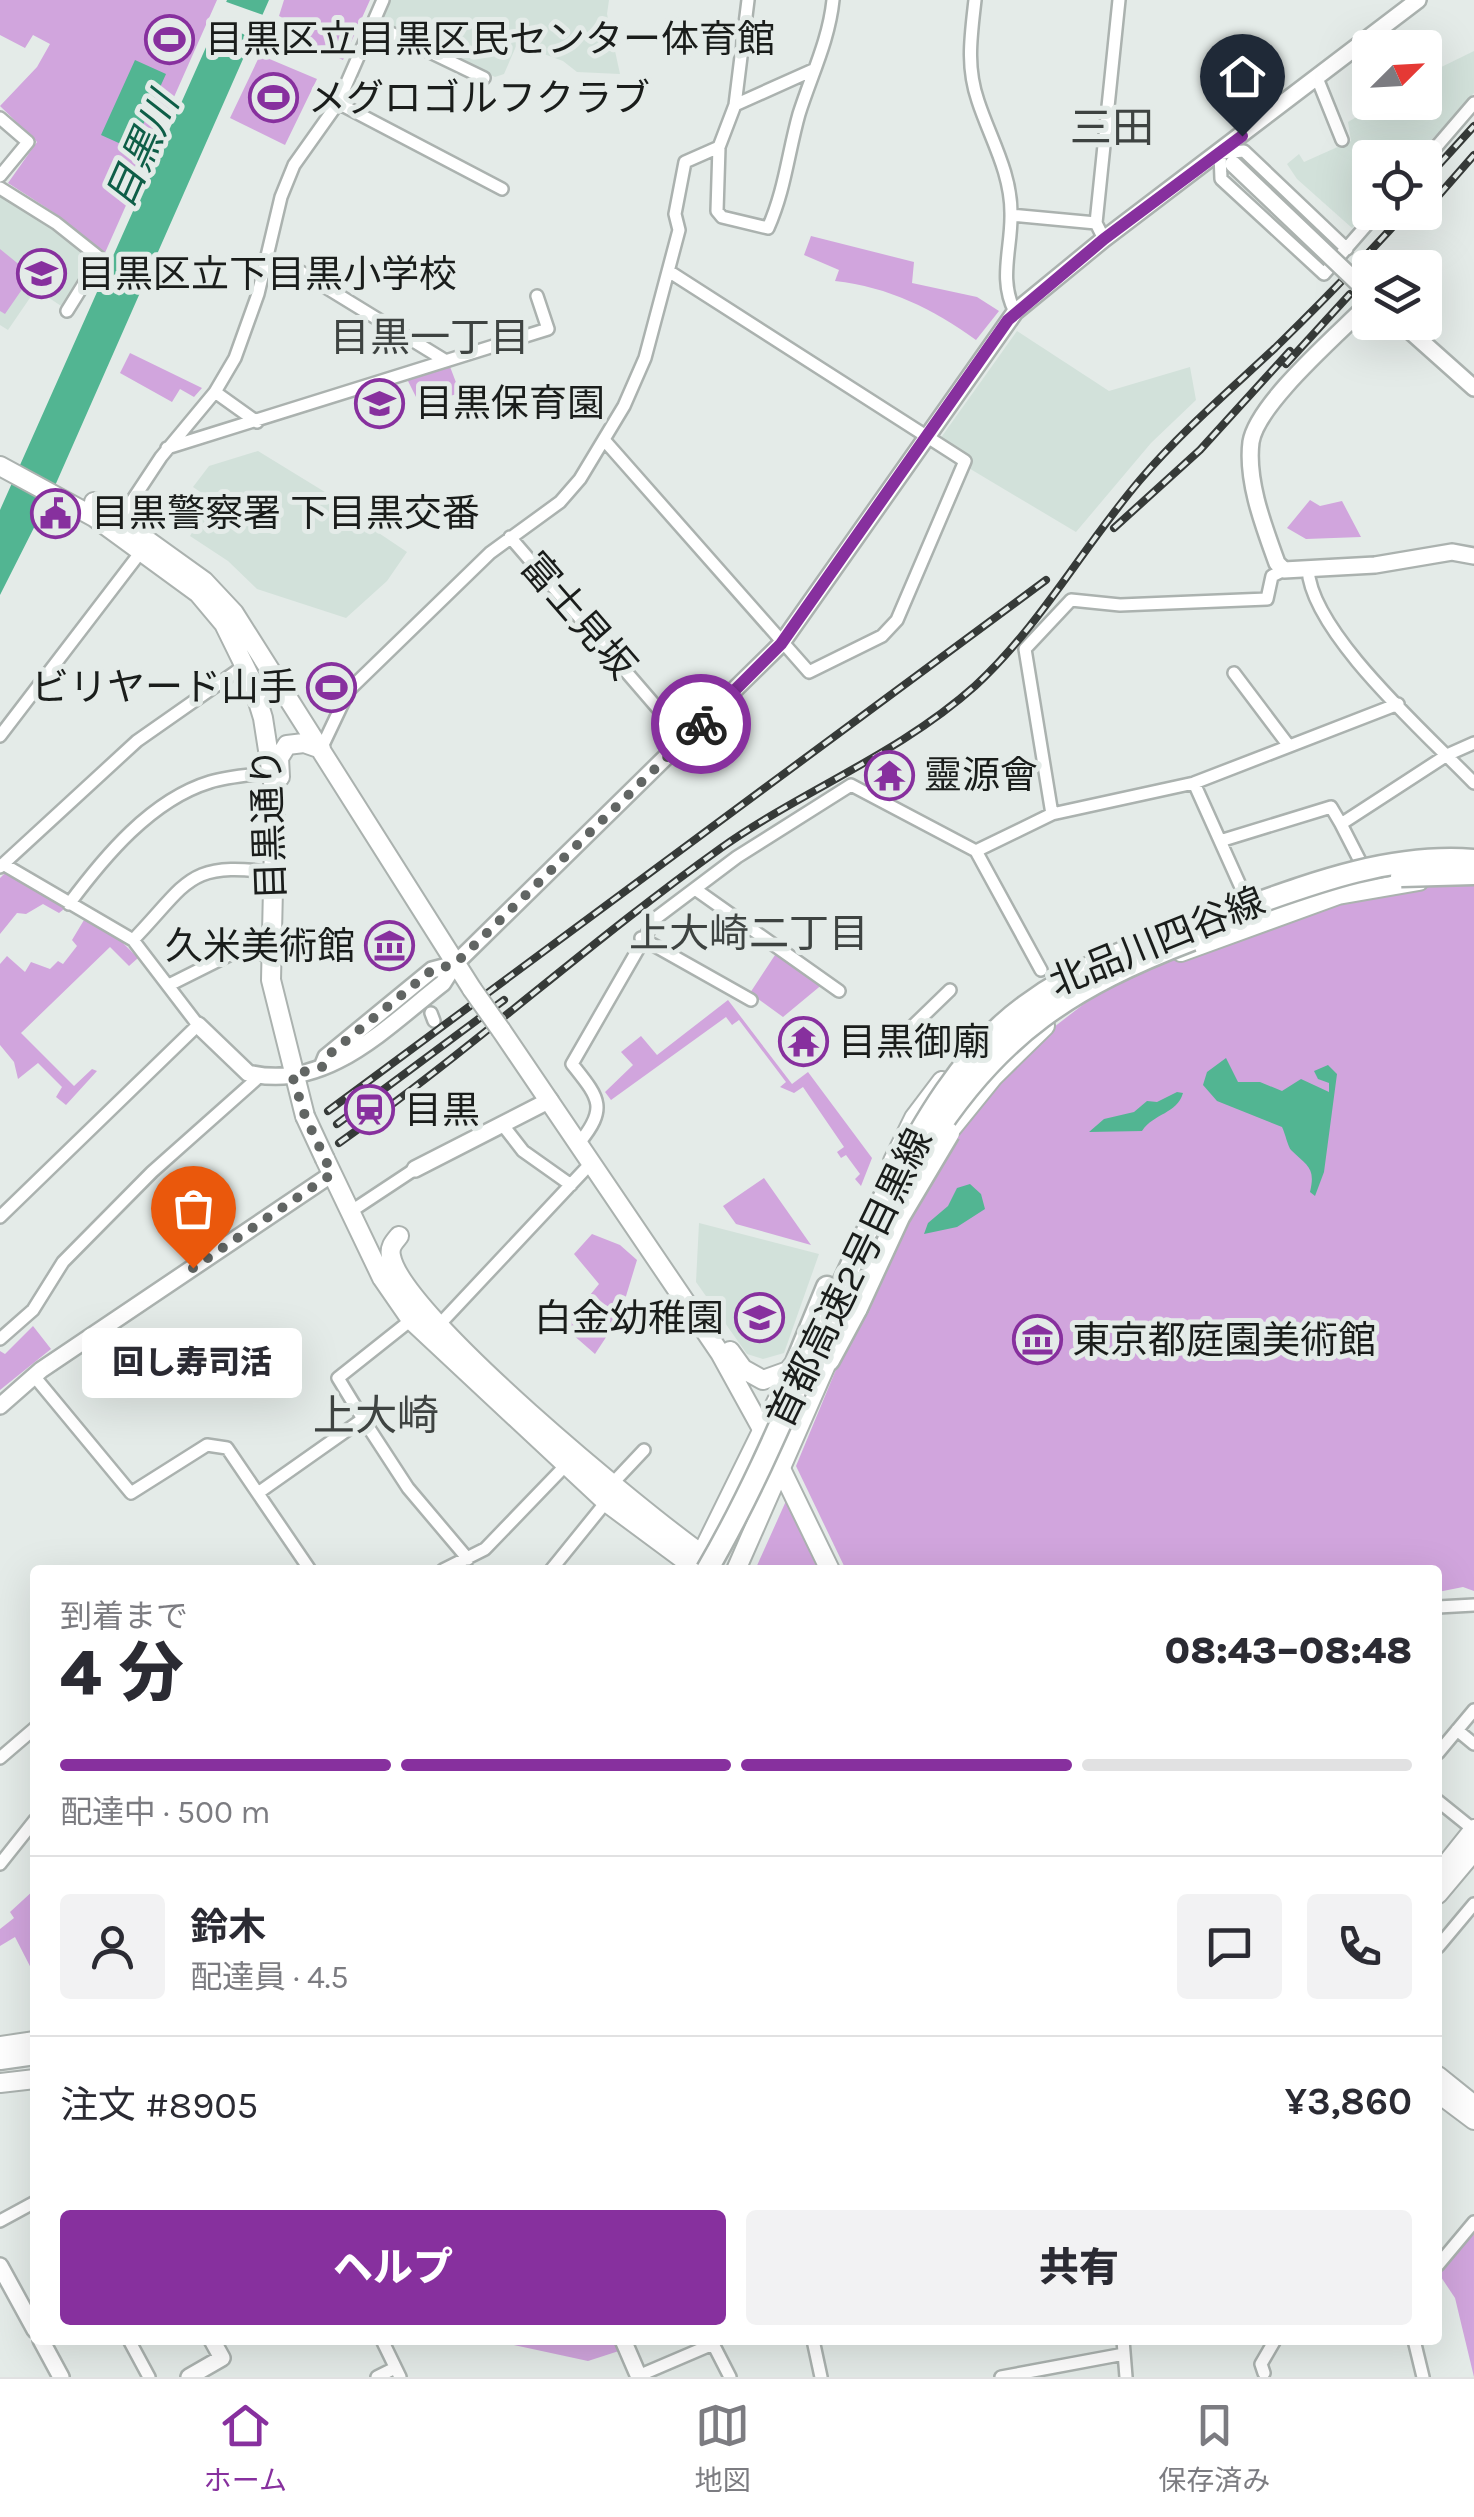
<!DOCTYPE html>
<html lang="ja">
<meta charset="utf-8">
<style>
:root{--surface:#fff;--page:#f2f2f3;--text:#2b2b33;--muted:#7c7c81;--line:#e1e1e2;--accent:#87309e}
body{margin:0;font-family:Karla,"Noto Sans JP",sans-serif;background:var(--page);color:var(--text);height:100vh;display:flex;flex-direction:column;font-size:38px;white-space:nowrap}
*{box-sizing:border-box;margin:0}
p{font-size:32px;color:var(--muted)}
.icon{flex:none;width:55px;height:55px;fill:none;stroke:currentColor;stroke-width:2;stroke-linecap:round;stroke-linejoin:round}
.map{position:relative;flex:1;overflow:hidden}
.drawer{position:absolute;left:30px;top:1565px;width:1412px;height:780px;display:flex;flex-direction:column;background:var(--surface);border-radius:10px;box-shadow:0 10px 40px #0002}
.drawer>*{flex:none}
.needle{width:65px;rotate:66deg}
.buttons{position:absolute;left:1352px;top:30px;display:grid;gap:20px}
.buttons a{display:grid;place-items:center;width:90px;height:90px;border-radius:10px;background:var(--surface);box-shadow:0 10px 40px #0002;font-size:50px}
.pin{position:absolute;display:grid;place-items:center;width:85px;height:85px;color:#fff;margin:-102px -42px;border-radius:50% 50% 50% 0;rotate:-45deg;box-shadow:0 0 10px #0007}
.pin .icon{rotate:45deg}
.courier{position:absolute;display:grid;place-items:center;width:100px;height:100px;margin:-50px;border:8px solid #87309e;border-radius:50%;background:#fff;color:#222;box-shadow:0 2px 12px #0007}
.bubble{position:absolute;height:70px;border-radius:10px;background:var(--surface);box-shadow:0 10px 40px #0002;font-size:32px;font-weight:800;line-height:70px;text-align:center}
.summary em{font-style:normal;font-weight:800}
.summary div{display:flex;flex-direction:column-reverse}
.summary{display:flex;align-items:center;justify-content:space-between;height:170px;padding:0 30px}
h1{font-size:65px;font-weight:800;line-height:75px}
.bar{display:grid;grid-template-columns:repeat(4,1fr);gap:15px 10px;align-content:center;height:120px;padding:0 30px}
.bar i{height:12px;border-radius:8px;background:var(--line)}
.bar .on{background:var(--accent)}
.bar p{grid-column:span 4}
.line{display:flex;align-items:center;gap:25px;padding:0 30px;border-top:2px solid var(--line)}
.line div{flex:1}
.round{display:grid;place-items:center;flex:none;width:105px;height:105px;border-radius:10px;background:var(--page)}
.primary-button{display:flex;gap:20px;margin-top:auto;padding:20px 30px}
.primary-button a{flex:1;height:115px;border-radius:10px;background:var(--accent);color:#fff;font-size:40px;font-weight:800;line-height:115px;text-align:center}
.primary-button a+a{background:var(--page);color:var(--text)}
.menu{display:flex;justify-content:space-around;align-items:center;height:140px;border-top:2px solid var(--line);background:var(--surface);font-size:28px;color:var(--muted)}
.menu a{display:grid;justify-items:center;gap:5px}
.menu .on{color:var(--accent)}
.map>svg:first-child{display:block}
.built{fill:#d2e1da}
.green{fill:#d1a5dd}
.water{fill:#52b592}
.pier{fill:#e4ebe8}
.lines{fill:none;stroke-linecap:round;stroke-linejoin:round}
.minor-casing{stroke:#abb2af;stroke-width:16}
.tertiary-casing{stroke:#abb2af;stroke-width:20}
.secondary-casing{stroke:#abb2af;stroke-width:22}
.primary-casing{stroke:#abb2af;stroke-width:22}
.motorway-casing{stroke:#abb2af;stroke-width:25}
.minor{stroke:#fff;stroke-width:11}
.tertiary{stroke:#fff;stroke-width:15}
.secondary{stroke:#fff;stroke-width:18}
.primary{stroke:#fff;stroke-width:18}
.motorway{stroke:#fff;stroke-width:20}
.rail-casing{stroke:#363a38;stroke-width:8}
.rail{stroke:#e4ebe8;stroke-width:4;stroke-dasharray:11;stroke-linecap:butt}
.tertiary-bridge-casing{stroke:#abb2af;stroke-width:20;stroke-linecap:butt}
.primary-bridge-casing{stroke:#abb2af;stroke-width:22;stroke-linecap:butt}
.motorway-bridge-casing{stroke:#abb2af;stroke-width:25;stroke-linecap:butt}
.tertiary-bridge{stroke:#fff;stroke-width:15}
.primary-bridge{stroke:#fff;stroke-width:18}
.motorway-bridge{stroke:#fff;stroke-width:20}
.done{stroke:#616563;stroke-width:10;stroke-dasharray:0 18}
.route{stroke:#87309e;stroke-width:12}
.labels{text-anchor:middle;dominant-baseline:central;stroke-width:10;stroke-linejoin:round;paint-order:stroke}
.poi-label{font-size:38px;fill:#1a1d1b;stroke:#e4ebe8;text-anchor:start}
.street-label{font-size:38px;fill:#1a1d1b;stroke:#e4ebe8}
.water-label{font-size:40px;font-style:italic;fill:#0e5e47;stroke:#e4ebe8}
.neighbourhood-label{font-size:40px;fill:#3e4341;stroke:#e4ebe8}
.quarter-label{font-size:42px;fill:#3e4341;stroke:#e4ebe8}
</style>
<div class="map">
<svg width="1474" height="2377" viewBox="0 0 1474 2377">
<rect width="100%" height="100%" fill="#e4ebe8"/>
<path class="built" d="M390 0H609L607 14 620 74 577 72 563 61 517 44 504 74 495 77 380 21Z
M1474 51V93L1416 157 1370 158V208L1352 228 1297 179 1287 164 1299 154 1304 162 1351 141 1348 122 1380 103 1425 102V75Z
M0 193 53 225 94 259 64 308 36 289 8 330 0 325Z
M1017 331 1109 391 1190 367 1196 400 1151 443 1076 532 967 467 971 459 940 439Z
M258 451 351 508 349 513 407 552 387 581 346 618 257 589 228 561 190 536 212 500 193 487 209 466Z
M699 1223 819 1254 784 1353 763 1359 747 1354 696 1282Z"/>
<path class="green" d="M0 0H217L104 255 53 212 8 183 37 142 0 106 37 67 50 44 33 35 25 48 0 35Z
M284 0H370L343 60 294 36 293 23 279 16Z
M260 55 317 79 285 145 230 118Z
M811 236 914 262 912 283 977 297 999 311 976 340C933 309 889 287 835 281L839 270 804 255Z
M0 249 32 275 5 314 0 311Z
M130 353 202 388 194 397 180 389 172 402 120 373Z
M449 364 460 393 420 405 407 379Z
M1310 500 1320 506 1342 501 1361 537 1306 539 1287 528Z
M5 873 62 906 64 909 59 913 43 904 26 914 17 913 0 934V878Z
M1435 883 1474 884V1591L1463 1587 1438 1592V1570H846L796 1466 859 1314 935 1174 979 1102 1036 1041 1098 993 1146 969 1343 896Z
M84 920 118 938 138 958 129 966 110 947 21 1033 74 1086 92 1069 97 1071 66 1105 56 1097 62 1087 38 1063 18 1079 14 1062 0 1045V964L7 956 25 972 31 962 50 969 58 961 63 964 77 946 72 940Z
M777 952 824 983 783 1017 750 993Z
M728 1000 792 1084 808 1072 872 1158 861 1186 855 1179 860 1174 846 1155 841 1158 837 1152 844 1147 803 1087 794 1093 780 1087 786 1082 739 1020 732 1025 726 1017 611 1100 605 1092 633 1065 621 1052 641 1036 657 1055Z
M764 1178 811 1245 736 1224 723 1206Z
M592 1234 620 1245 637 1260 620 1316 595 1354 564 1327 599 1284 574 1254Z
M33 1326 51 1349 0 1390V1351L5 1354Z
M786 1501 818 1570H755Z
M35 1889V1976L15 1937 0 1946V1929L14 1918 10 1912Z
M1471 2233 1474 2235V2377L1455 2298 1439 2274Z
M490 2340H619L622 2350 588 2361Z"/>
<path class="water" d="M227 0H269L54 488 0 595V510Z
M135 60 166 74 132 149 101 135Z
M1226 1058 1238 1082H1260L1282 1091 1301 1079 1329 1092V1083L1318 1079 1314 1071 1328 1065 1337 1074 1324 1172 1315 1196 1310 1192C1316 1167 1307 1166 1291 1150 1288 1147 1285 1133 1282 1127L1217 1101 1203 1085 1207 1072Z
M1177 1092 1183 1093C1177 1114 1154 1113 1142 1131L1089 1132 1104 1119 1134 1112 1147 1101 1157 1102Z
M970 1184 981 1194 985 1209 957 1227 924 1234 928 1223 948 1206 957 1188Z"/>
<path class="pier" d="M221 0 266 16 255 40 213 19Z"/>
<g class="lines">
<defs>
<path id="minor" d="M975 0C971 36 966 66 978 101 990 138 1011 172 1011 213 1012 248 998 279 1015 312
M372 24 484 78
M813 70 735 105 719 147 717 211 722 217 768 228C785 190 788 153 799 114 811 76 829 40 833 0
M1317 78 1342 140
M338 103 502 189
M735 105 748 0
M0 118 28 142 0 176
M1425 160 1474 103
M0 188 56 223 100 258 67 311
M1011 215 1096 223
M1104 239 1096 223 1119 0
M1347 249 1244 151 1220 153 1221 179 1324 274 1378 212
M296 269 446 361
M215 392 257 422
M605 441 809 672 882 636 897 620 965 461 670 272
M167 448 548 329 537 296
M120 519 161 457 215 392 235 358 258 294 281 197 294 165 338 103 383 0
M510 537 685 740
M1308 569C1311 633 1429 736 1474 783
M1234 673 1289 746
M0 736 143 549
M321 749 349 690 490 553 560 502 580 479 624 406 645 358 679 230 675 214 685 162 719 147
M1194 783 1248 903
M1052 814 1025 649 1071 600 1120 605 1267 599 1272 576 1284 570
M1220 841 1331 807 1341 824
M1362 865 1341 824 1447 755 1474 743
M0 867 137 741 244 666
M695 889 839 991
M69 904C104 857 151 800 210 782 229 776 252 775 272 772
M641 938 751 1000
M133 940C189 882 187 860 275 873
M1041 970 976 851 1052 814 1194 783 1398 704
M169 985 235 952 269 954
M431 1013 434 1021
M886 1052 950 990
M502 1124 523 1151 571 1185
M579 1143C609 1107 598 1097 572 1064L656 918 737 857 851 785 976 851
M350 1212 415 1169
M0 1217 198 1025 133 940 3 864
M439 1325 592 1162
M0 1339 33 1310 63 1262 152 1172 260 1076
M34 1376 131 1493 207 1445 227 1448 310 1570
M363 1419 408 1488 468 1559
M611 1485 644 1450
M258 1493 363 1419 338 1378 411 1320
M443 1570 485 1549 565 1466
M551 1570 606 1502
M1438 1607 1474 1605
M1457 1730 1474 1744
M1438 1753 1474 1710
M0 1758 35 1728
M1438 1801 1474 1830
M0 1864 35 1820
M1438 1947 1474 1904
M0 2221 35 2202
M1438 2265 1474 2222
M129 2340 149 2377
M382 2340 400 2377
M711 2340 730 2377
M813 2340 821 2377
M1123 2340 1126 2377
M1414 2340 1423 2377
M1264 2373 1261 2364 1275 2340
M638 2376 713 2344
M377 2377 395 2368
M1001 2377 1124 2354"/>
<path id="tertiary" d="M1370 302C1341 332 1257 403 1251 442 1246 481 1264 527 1277 563L1284 570 1375 565 1452 552 1474 556
M1400 322 1474 388
M198 1025 248 1073C326 1092 385 1028 443 983L455 964 781 644 1015 312 1104 239 1418 0
M322 1067 326 1057 432 970 455 964
M415 1169 550 1100
M0 1406 41 1370 332 1174
M0 2266 35 2330
M41 2340 61 2377
M623 2340 639 2377
M189 2377 222 2358 212 2340"/>
<path id="secondary" d="M1181 952 1338 895 1419 881
M942 1140 993 1077 1045 1026
M893 1161 914 1118 942 1081
M696 1565 797 1360
M736 1570 833 1349
M1438 1874 1474 1829
M1438 1894 1474 1851
M0 2046 35 2041
M0 2083 35 2079"/>
<path id="primary" d="M0 466 94 517 198 593 224 624 251 679 263 718 275 795 271 980 305 1116
M94 502 204 581 234 613 472 989
M280 777 279 758 287 745 304 743 321 749
M501 1030 720 1353 763 1431
M325 1159 382 1278 411 1320 606 1502 695 1568
M399 1236C394 1242 389 1247 391 1256 402 1316 645 1514 703 1555
M730 1351 743 1369 763 1380 788 1371 797 1360
M781 1469 830 1570
M1438 2076 1474 2105
M1438 2093 1474 2120"/>
<path id="motorway" d="M797 1360 827 1287
M829 1360 857 1308
M0 2059 35 2054"/>
</defs>
<use href="#minor" class="minor-casing"/>
<use href="#tertiary" class="tertiary-casing"/>
<use href="#secondary" class="secondary-casing"/>
<use href="#primary" class="primary-casing"/>
<use href="#motorway" class="motorway-casing"/>
<use href="#minor" class="minor"/>
<use href="#tertiary" class="tertiary"/>
<use href="#secondary" class="secondary"/>
<use href="#primary" class="primary"/>
<use href="#motorway" class="motorway"/>
<defs>
<path id="rail" d="M1425 180 1474 126
M1425 211 1474 155
M1286 364 1350 294
M1114 528 1200 450 1290 351
M328 1111 1046 580
M337 1124 504 1000
M339 1143C471 1050 589 942 721 848 803 790 899 754 975 686 1040 626 1083 547 1140 480 1181 432 1229 391 1275 348 1320 304 1364 259 1406 212"/>
</defs>
<use href="#rail" class="rail-casing"/>
<use href="#rail" class="rail"/>
<defs>
<path id="tertiary-bridge" d="M1233 164 1363 288"/>
<path id="primary-bridge" d="M472 989 501 1030
M305 1116 325 1159"/>
<path id="motorway-bridge" d="M1401 876 1474 874
M929 1143C999 1033 1072 986 1192 940
M857 1308 899 1217 949 1133
M707 1570C777 1450 822 1316 886 1193 921 1126 963 1051 1025 1006 1086 961 1154 940 1224 915 1305 886 1387 853 1474 860"/>
</defs>
<use href="#tertiary-bridge" class="tertiary-bridge-casing"/>
<use href="#primary-bridge" class="primary-bridge-casing"/>
<use href="#motorway-bridge" class="motorway-bridge-casing"/>
<use href="#tertiary-bridge" class="tertiary-bridge"/>
<use href="#primary-bridge" class="primary-bridge"/>
<use href="#motorway-bridge" class="motorway-bridge"/>
</g>
<g class="lines">
<path class="done" d="M193 1268 332 1174 305 1116 292 1075 322 1067 326 1057 432 970 455 964 701 724"/>
<path class="route" d="M701 724 781 644 1008 320 1104 239 1242 136"/>
</g>
<defs>
<symbol id="stadium-ring" viewBox="-11 -11 22 22"><circle r="9.5" fill="#e4ebe8" stroke="#87309e" stroke-width="1.5"/><path d="M0-5a6.5 5 0 1 0 0 10a6.5 5 0 1 0 0-10ZM-3.5-1.8h7v3.6h-7Z" fill="#87309e"/></symbol>
<symbol id="school-ring" viewBox="-11 -11 22 22"><circle r="9.5" fill="#e4ebe8" stroke="#87309e" stroke-width="1.5"/><path d="M0-5L7-2L0 1L-7-2ZM-4 1L0 2.5L4 1V4Q0 6-4 4Z" fill="#87309e"/></symbol>
<symbol id="civic-ring" viewBox="-11 -11 22 22"><circle r="9.5" fill="#e4ebe8" stroke="#87309e" stroke-width="1.5"/><path d="M-.6-6.5H3V-4.5H.6V-3L4-1V1h2V6H-6V1h2V-1L-.6-3ZM-1.2 2.5V6h2.4V2.5Z" fill="#87309e"/></symbol>
<symbol id="temple-ring" viewBox="-11 -11 22 22"><circle r="9.5" fill="#e4ebe8" stroke="#87309e" stroke-width="1.5"/><path d="M0-6L5-2H3V0L6.5 2.5H4V6H1.5V3h-3V6H-4V2.5H-6.5L-3 0V-2H-5Z" fill="#87309e"/></symbol>
<symbol id="museum-ring" viewBox="-11 -11 22 22"><circle r="9.5" fill="#e4ebe8" stroke="#87309e" stroke-width="1.5"/><path d="M0-6L6-3V-2H-6V-3ZM-5-1h2V3h-2ZM-1-1h2V3h-2ZM3-1h2V3H3ZM-6 4H6V6H-6Z" fill="#87309e"/></symbol>
<symbol id="station-ring" viewBox="-11 -11 22 22"><circle r="9.5" fill="#e4ebe8" stroke="#87309e" stroke-width="1.5"/><path d="M-3-6H3Q5-6 5-4V2Q5 4 3 4L4.5 6H3L1.5 4h-3L-3 6H-4.5L-3 4Q-5 4-5 2V-4Q-5-6-3-6ZM-3.5-4v3h7v-3ZM-3.5 1v1.5H-2V1ZM2 1v1.5H3.5V1Z" fill="#87309e"/></symbol>
</defs>
<g fill-rule="evenodd">
<use href="#stadium-ring" x="142" y="12" width="55" height="55"/>
<use href="#stadium-ring" x="246" y="70" width="55" height="55"/>
<use href="#school-ring" x="14" y="246" width="55" height="55"/>
<use href="#school-ring" x="352" y="376" width="55" height="55"/>
<use href="#civic-ring" x="28" y="486" width="55" height="55"/>
<use href="#stadium-ring" x="304" y="660" width="55" height="55"/>
<use href="#temple-ring" x="862" y="748" width="55" height="55"/>
<use href="#museum-ring" x="362" y="918" width="55" height="55"/>
<use href="#temple-ring" x="776" y="1014" width="55" height="55"/>
<use href="#station-ring" x="342" y="1082" width="55" height="55"/>
<use href="#school-ring" x="732" y="1290" width="55" height="55"/>
<use href="#museum-ring" x="1010" y="1312" width="55" height="55"/>
</g>
<g class="labels">
<g class="poi-label">
<text x="205" y="39">目黒区立目黒区民センター体育館</text>
<text x="308" y="98">メグロゴルフクラブ</text>
<text x="77" y="274">目黒区立下目黒小学校</text>
<text x="415" y="403">目黒保育園</text>
<text x="91" y="513">目黒警察署 下目黒交番</text>
<text x="297" y="687" text-anchor="end">ビリヤード山手</text>
<text x="924" y="775">靈源會</text>
<text x="355" y="946" text-anchor="end">久米美術館</text>
<text x="838" y="1042">目黒御廟</text>
<text x="404" y="1110">目黒</text>
<text x="724" y="1318" text-anchor="end">白金幼稚園</text>
<text x="1072" y="1340">東京都庭園美術館</text>
</g>
<g class="street-label">
<text transform="translate(578 616) rotate(49)">富士見坂</text>
<text transform="translate(269 824) rotate(-92)">目黒通り</text>
<text transform="translate(1157 942) rotate(-22)">北品川四谷線</text>
<text transform="translate(850 1278) rotate(-64)">首都高速2号目黒線</text>
</g>
<g class="water-label">
<text transform="translate(142 150) rotate(-66)">目黒川</text>
</g>
<g class="neighbourhood-label">
<text x="430" y="337">目黒一丁目</text>
<text x="749" y="933">上大崎二丁目</text>
</g>
<g class="quarter-label">
<text x="1112" y="128">三田</text>
<text x="376" y="1416">上大崎</text>
</g>
</g>
</svg>
<div class="buttons">
<a><svg class="needle" viewBox="-14 -14 28 28"><path d="M0-13l5 13h-10z" fill="#e53935"/><path d="M0 13l5-13h-10z" fill="#7c7c81"/></svg></a>
<a><svg class="icon" aria-label="locate" viewBox="0 0 24 24"><circle cx="12" cy="12" r="6"/><path d="M12 2v4M12 18v4M2 12h4M18 12h4"/></svg></a>
<a><svg class="icon" aria-label="layers" viewBox="0 0 24 24"><path d="M12 4l9 5-9 5-9-5zM3 14l9 5 9-5"/></svg></a>
</div>
<div class="pin" style="left:193px;top:1268px;background:#ea580c"><svg class="icon" aria-label="bag" viewBox="0 0 24 24"><path d="M5 8h14l-1 12H6zM9 8a3 3 0 0 1 6 0"/></svg></div>
<div class="pin" style="left:1242px;top:136px;background:#1f2937"><svg class="icon" aria-label="home" viewBox="0 0 24 24"><path d="M3 11l9-7 9 7M6 9v11h12V9"/></svg></div>
<div class="courier" style="left:701px;top:724px"><svg class="icon" aria-label="bike" viewBox="0 0 24 24"><circle cx="6" cy="16" r="4"/><circle cx="18" cy="16" r="4"/><path d="M6 16l4-8h5l3 8M10 8l3 8H6M13 5h3"/></svg></div>
<div class="bubble" style="left:82px;top:1328px;width:220px">回し寿司活</div>
<section class="drawer">
<div class="summary"><div><h1>4 分</h1><p>到着まで</p></div><em>08:43–08:48</em></div>
<div class="bar"><i class="on"></i><i class="on"></i><i class="on"></i><i></i><p>配達中 · 500 m</p></div>
<div class="line" style="height:180px"><a class="round"><svg class="icon" aria-label="person" viewBox="0 0 24 24"><circle cx="12" cy="8" r="4"/><path d="M4 21q1-7 8-7t8 7"/></svg></a><div><b>鈴木</b><p>配達員 · 4.5</p></div><a class="round"><svg class="icon" aria-label="chat" viewBox="0 0 24 24"><path d="M4 5h16v11H9l-5 4z"/></svg></a><a class="round"><svg class="icon" aria-label="phone" viewBox="0 0 24 24"><path d="M5 4h4l2 5-3 2q2 4 5 5l2-3 5 2v4C11 20 4 13 5 4z"/></svg></a></div>
<div class="line" style="height:130px"><div>注文 #8905</div><b>¥3,860</b></div>
<div class="primary-button"><a>ヘルプ</a><a>共有</a></div>
</section>
</div>
<nav class="menu">
<a class="on"><svg class="icon" aria-label="home" viewBox="0 0 24 24"><path d="M3 11l9-7 9 7M6 9v11h12V9"/></svg>ホーム</a>
<a><svg class="icon" aria-label="map" viewBox="0 0 24 24"><path d="M3 6l6-2 6 2 6-2v14l-6 2-6-2-6 2zM9 4v14M15 6v14"/></svg>地図</a>
<a><svg class="icon" aria-label="saved" viewBox="0 0 24 24"><path d="M7 4h10v16l-5-4-5 4z"/></svg>保存済み</a>
</nav>
